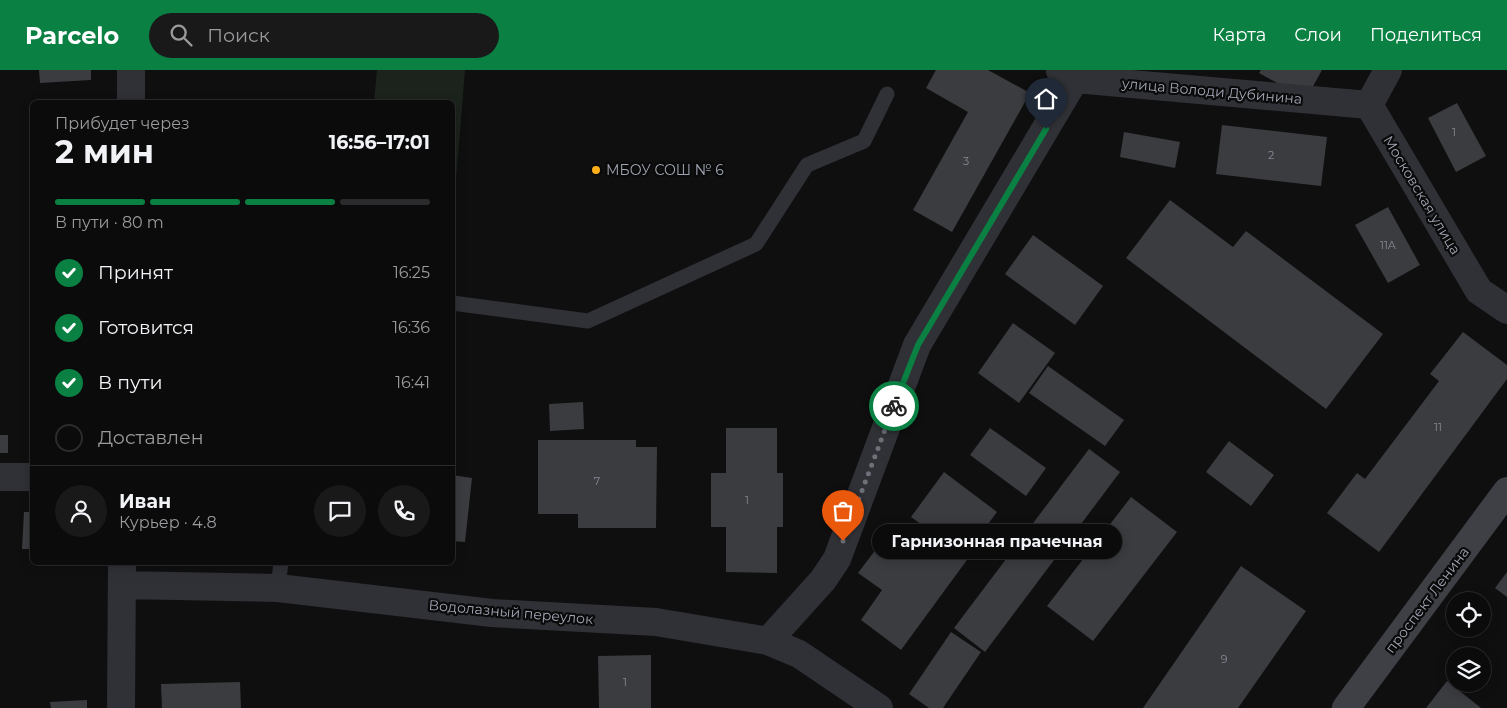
<!DOCTYPE html>
<html lang="ru">
<meta charset="utf-8">
<style>
:root{--surface:#0b0b0c;--page:#19191a;--text:#f1f3f6;--muted:#9a9b9d;--line:#2b2b2d;--accent:#0b8043}
body{margin:0;font-family:Montserrat,sans-serif;background:var(--page);color:var(--text);height:100vh;display:flex;flex-direction:column;font-size:19px;white-space:nowrap}
*{box-sizing:border-box;margin:0}
p{font-size:16px;color:var(--muted)}
.icon{flex:none;width:28px;height:28px;fill:none;stroke:currentColor;stroke-width:2;stroke-linecap:round;stroke-linejoin:round}
.map{position:relative;flex:1;overflow:hidden}
.details{position:absolute;left:30px;top:30px;width:425px;height:465px;display:flex;flex-direction:column;background:var(--surface);border-radius:8px;box-shadow:0 2px 12px #0003,0 0 0 1px var(--line)}
.details>*{flex:none}
.buttons{position:absolute;left:1446px;top:522px;display:grid;gap:10px}
.buttons a{display:grid;place-items:center;width:45px;height:45px;border-radius:50%;background:var(--surface);box-shadow:0 2px 12px #0003,0 0 0 1px var(--line);font-size:25px}
.pin{position:absolute;display:grid;place-items:center;width:42px;height:42px;color:#fff;margin:-51px -21px;border-radius:50% 50% 50% 0;rotate:-45deg;box-shadow:0 0 5px #0007}
.pin .icon{rotate:45deg}
.courier{position:absolute;display:grid;place-items:center;width:50px;height:50px;margin:-25px;border:4px solid #0b8043;border-radius:50%;background:#fff;color:#222;box-shadow:0 1px 6px #0007}
.bubble{position:absolute;height:35px;border-radius:18px;background:var(--surface);box-shadow:0 2px 12px #0003,0 0 0 1px var(--line);font-size:16px;font-weight:700;line-height:35px;text-align:center}
.overview em{font-style:normal;font-weight:700}
.overview div{display:flex;flex-direction:column-reverse}
.overview{display:flex;align-items:center;justify-content:space-between;height:85px;padding:0 25px}
h1{font-size:32px;font-weight:700;line-height:38px}
.bar{display:grid;grid-template-columns:repeat(4,1fr);gap:8px 5px;align-content:center;height:60px;padding:0 25px}
.bar i{height:6px;border-radius:4px;background:var(--line)}
.bar .current{background:var(--accent)}
.bar p{grid-column:span 4}
.line{display:flex;align-items:center;gap:12px;padding:0 25px;border-top:1px solid var(--line)}
.line div{flex:1}
.round{display:grid;place-items:center;flex:none;width:52px;height:52px;border-radius:26px;background:var(--page)}
ol{padding:0 25px;list-style:none}
li{display:flex;align-items:center;gap:15px;height:55px}
li p{margin-inline-start:auto}
li .icon{padding:5px;border-radius:50%;background:var(--accent);color:#fff;stroke-width:4}
li:last-child{color:var(--muted)}
li i{width:28px;height:28px;border:2px solid var(--line);border-radius:50%}
header{display:flex;align-items:center;gap:30px;box-sizing:border-box;height:70px;padding:0 25px;background:var(--accent);color:#fff}
header strong{font-size:24px}
nav{display:flex;gap:28px;margin-inline-start:auto;font-size:18px}
.search{width:350px;height:45px;background:var(--page);display:flex;align-items:center;gap:12px;box-sizing:border-box;padding:0 18px;border-radius:28px;color:var(--muted);font-size:19px}
.map>svg:first-child{display:block}
.green{fill:#1b231c}
.building{fill:#3b3c40}
.lines{fill:none;stroke-linecap:round;stroke-linejoin:round}
.service{stroke:#303136;stroke-width:15}
.minor{stroke:#303136;stroke-width:28}
.secondary{stroke:#3e4046;stroke-width:28}
.done{stroke:#6d7079;stroke-width:5;stroke-dasharray:0 9}
.route{stroke:#0b8043;stroke-width:6}
.poi-dot{fill:#feaf19;stroke:#0a0a0b;stroke-width:2}
.labels{text-anchor:middle;dominant-baseline:central;stroke-width:4.5;stroke-linejoin:round;paint-order:stroke}
.number-label{font-size:11px;fill:#868b96}
.street-label{font-size:14px;fill:#9fa5b2;stroke:#0a0a0b}
.poi-label{font-size:14px;fill:#9fa5b2;stroke:#0a0a0b;text-anchor:start}
</style>
<header>
<strong>Parcelo</strong>
<div class="search"><svg class="icon" aria-label="search" viewBox="0 0 24 24"><circle cx="10" cy="10" r="6"/><path d="M15 15l6 6"/></svg>Поиск</div>
<nav><a>Карта</a><a>Слои</a><a>Поделиться</a></nav>
</header>
<div class="map">
<svg width="1507" height="638" viewBox="0 0 1507 638">
<rect width="100%" height="100%" fill="#0f0f10"/>
<path class="green" d="M377 0H465L454 134H452V32H374Z"/>
<path class="building" d="M39 0H91V10L40 13Z
M936 0H988L1030 23 952 162 913 140 968 42 926 18Z
M1261 0H1322L1306 29 1259 3Z
M1457 33 1486 86 1456 102 1428 48Z
M1222 55 1327 67 1321 116 1216 104Z
M1124 62 1180 72 1175 98 1120 87Z
M1170 130 1233 177 1246 161 1383 264 1326 339 1126 188Z
M1388 137 1420 195 1388 213 1355 155Z
M1033 165 1103 216 1075 255 1005 204Z
M1013 253 1055 283 1019 333 978 303Z
M1463 262 1507 295V309L1379 482 1327 443 1357 403 1365 409 1439 311 1430 304Z
M1048 296 1124 350 1105 376 1029 323Z
M583 332 584 359 550 361 549 334Z
M726 358H777V403H783V457H777V503L726 502V457H711V403H726Z
M990 358 1046 398 1026 426 970 385Z
M0 365H8V383H0Z
M538 370H636V377H657L656 458H578V444H538Z
M1229 371 1274 405 1251 436 1206 402Z
M1089 379 1120 402 985 582 954 558Z
M944 402 997 442 971 477 975 479 901 580 861 550 882 520 858 503 895 454 918 472 928 459 911 447Z
M452 405 472 408 465 472 452 471Z
M1131 427 1177 462 1093 571 1047 536Z
M24 442H32V479H22Z
M1241 496 1306 541 1238 638H1143Z
M1507 502V527L1495 518Z
M951 562 981 582 943 638H929L909 624Z
M651 585V638H599L598 586Z
M1447 611 1481 638H1426Z
M240 612 241 638H162L161 614Z
M87 630V638H51L50 632Z"/>
<g class="lines">
<path class="service" d="M452 233 588 251 756 174 807 95 864 71 887 24
M278 518 281 492"/>
<path class="minor" d="M1388 0 1369 35 1479 221 1507 240
M1060 1 1075 9 1369 35
M131 32V0
M0 407H32
M122 515 278 518 492 543 656 552 768 571 799 584 879 638
M768 571 823 510 837 489 917 275 1075 9 1078 0
M121 638 122 492"/>
<path class="secondary" d="M1346 638 1507 421"/>
</g>
<g class="lines">
<path class="done" d="M843 471 894 336"/>
<path class="route" d="M894 336 918 275 1046 59"/>
</g>
<circle class="poi-dot" cx="596" cy="100" r="5"/>
<g class="labels">
<g class="number-label">
<text x="1454" y="62">1</text>
<text x="1271" y="85">2</text>
<text x="966" y="91">3</text>
<text x="1388" y="175">11А</text>
<text x="1438" y="357">11</text>
<text x="597" y="411">7</text>
<text x="747" y="430">1</text>
<text x="1224" y="589">9</text>
<text x="625" y="612">1</text>
</g>
<g class="street-label">
<text transform="translate(1212 21) rotate(5)">улица Володи Дубинина</text>
<text transform="translate(1422 125) rotate(59)">Московская улица</text>
<text transform="translate(1427 530) rotate(-53)">проспект Ленина</text>
<text transform="translate(511 542) rotate(5)">Водолазный переулок</text>
</g>
<g class="poi-label">
<text x="606" y="100">МБОУ СОШ № 6</text>
</g>
</g>
</svg>
<div class="buttons">
<a><svg class="icon" aria-label="locate" viewBox="0 0 24 24"><circle cx="12" cy="12" r="6"/><path d="M12 2v4M12 18v4M2 12h4M18 12h4"/></svg></a>
<a><svg class="icon" aria-label="layers" viewBox="0 0 24 24"><path d="M12 4l9 5-9 5-9-5zM3 14l9 5 9-5"/></svg></a>
</div>
<div class="pin" style="left:843px;top:471px;background:#ea580c"><svg class="icon" aria-label="bag" viewBox="0 0 24 24"><path d="M5 8h14l-1 12H6zM9 8a3 3 0 0 1 6 0"/></svg></div>
<div class="pin" style="left:1046px;top:59px;background:#1f2937"><svg class="icon" aria-label="home" viewBox="0 0 24 24"><path d="M3 11l9-7 9 7M6 9v11h12V9"/></svg></div>
<div class="courier" style="left:894px;top:336px"><svg class="icon" aria-label="bike" viewBox="0 0 24 24"><circle cx="6" cy="16" r="4"/><circle cx="18" cy="16" r="4"/><path d="M6 16l4-8h5l3 8M10 8l3 8H6M13 5h3"/></svg></div>
<div class="bubble" style="left:872px;top:454px;width:250px">Гарнизонная прачечная</div>
<section class="details">
<div class="overview"><div><h1>2 мин</h1><p>Прибудет через</p></div><em>16:56–17:01</em></div>
<div class="bar"><i class="current"></i><i class="current"></i><i class="current"></i><i></i><p>В пути · 80 m</p></div>
<ol>
<li><svg class="icon" aria-label="check" viewBox="0 0 24 24"><path d="M5 12l5 5 9-10"/></svg>Принят<p>16:25</p></li>
<li><svg class="icon" aria-label="check" viewBox="0 0 24 24"><path d="M5 12l5 5 9-10"/></svg>Готовится<p>16:36</p></li>
<li><svg class="icon" aria-label="check" viewBox="0 0 24 24"><path d="M5 12l5 5 9-10"/></svg>В пути<p>16:41</p></li>
<li><i></i>Доставлен</li>
</ol>
<div class="line" style="height:90px"><a class="round"><svg class="icon" aria-label="person" viewBox="0 0 24 24"><circle cx="12" cy="8" r="4"/><path d="M4 21q1-7 8-7t8 7"/></svg></a><div><b>Иван</b><p>Курьер · 4.8</p></div><a class="round"><svg class="icon" aria-label="chat" viewBox="0 0 24 24"><path d="M4 5h16v11H9l-5 4z"/></svg></a><a class="round"><svg class="icon" aria-label="phone" viewBox="0 0 24 24"><path d="M5 4h4l2 5-3 2q2 4 5 5l2-3 5 2v4C11 20 4 13 5 4z"/></svg></a></div>
</section>
</div>
